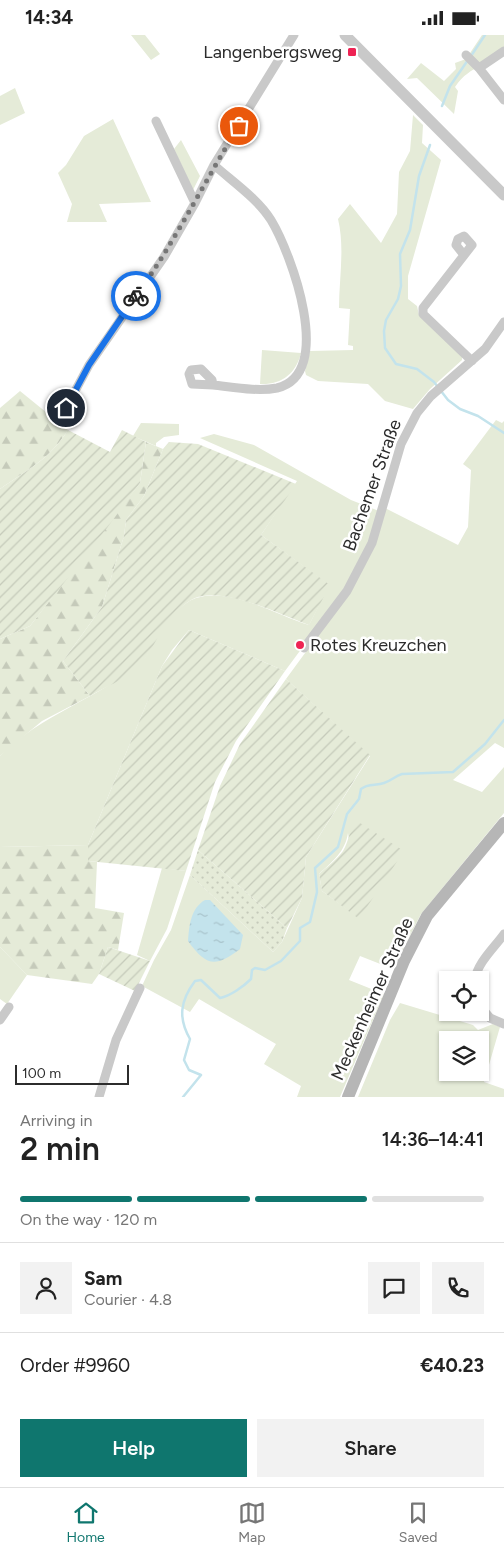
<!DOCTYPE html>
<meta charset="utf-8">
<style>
:root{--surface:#fff;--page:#f2f2f2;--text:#222;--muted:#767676;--line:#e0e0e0;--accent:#0f766e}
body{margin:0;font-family:Figtree,sans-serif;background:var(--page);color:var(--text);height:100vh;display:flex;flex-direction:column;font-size:19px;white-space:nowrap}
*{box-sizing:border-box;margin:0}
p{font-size:16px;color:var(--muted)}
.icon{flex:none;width:28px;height:28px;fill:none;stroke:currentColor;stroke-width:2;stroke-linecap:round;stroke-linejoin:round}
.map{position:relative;height:1062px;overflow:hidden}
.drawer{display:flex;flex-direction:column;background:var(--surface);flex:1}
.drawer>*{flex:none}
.buttons{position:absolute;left:439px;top:936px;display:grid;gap:10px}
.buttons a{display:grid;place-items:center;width:50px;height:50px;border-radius:0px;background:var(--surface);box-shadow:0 1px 4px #0004;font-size:25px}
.scale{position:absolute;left:15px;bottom:12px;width:114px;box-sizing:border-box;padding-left:5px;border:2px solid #2c2c2c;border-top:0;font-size:14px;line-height:18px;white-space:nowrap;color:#2c2c2c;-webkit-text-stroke:4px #fff;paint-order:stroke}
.pin{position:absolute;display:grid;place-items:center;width:42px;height:42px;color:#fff;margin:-21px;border:2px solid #fff;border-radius:50%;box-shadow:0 1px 5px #0007}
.courier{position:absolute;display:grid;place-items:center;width:50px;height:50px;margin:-25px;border:4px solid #1a73e8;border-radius:50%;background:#fff;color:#222;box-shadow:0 1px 6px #0007}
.head em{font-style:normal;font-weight:600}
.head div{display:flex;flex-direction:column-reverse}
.head{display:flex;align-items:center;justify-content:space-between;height:85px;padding:0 20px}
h1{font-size:32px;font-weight:600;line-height:38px}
.bar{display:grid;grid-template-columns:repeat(4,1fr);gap:8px 5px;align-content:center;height:60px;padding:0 20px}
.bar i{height:6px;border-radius:4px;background:var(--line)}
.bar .active{background:var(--accent)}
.bar p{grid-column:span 4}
.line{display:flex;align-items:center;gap:12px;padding:0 20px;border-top:1px solid var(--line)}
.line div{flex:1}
.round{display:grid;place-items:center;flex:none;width:52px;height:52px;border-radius:0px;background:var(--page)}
.primary-button{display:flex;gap:10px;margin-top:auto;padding:10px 20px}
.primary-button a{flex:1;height:58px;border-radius:0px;background:var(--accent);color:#fff;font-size:20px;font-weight:600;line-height:58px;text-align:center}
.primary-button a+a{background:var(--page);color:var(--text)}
.status{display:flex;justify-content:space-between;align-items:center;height:35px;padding:0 25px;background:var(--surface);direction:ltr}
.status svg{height:14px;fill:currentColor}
.dock{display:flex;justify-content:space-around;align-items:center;height:70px;border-top:1px solid var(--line);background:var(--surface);font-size:14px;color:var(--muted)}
.dock a{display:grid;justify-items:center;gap:2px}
.dock .active{color:var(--accent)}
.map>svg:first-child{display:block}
.grass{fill:#e5ebd8;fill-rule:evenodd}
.forest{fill:url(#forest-firs)}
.park{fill:url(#park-dots)}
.garden{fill:url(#garden-furrows)}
.water{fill:url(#water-ripples)}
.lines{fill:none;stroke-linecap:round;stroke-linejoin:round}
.stream{stroke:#c3e3ec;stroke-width:2.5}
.minor{stroke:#c9c9c9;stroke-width:9}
.tertiary{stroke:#c9c9c9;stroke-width:11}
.secondary{stroke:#b6b6b6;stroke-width:12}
.done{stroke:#767676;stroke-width:5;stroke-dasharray:0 9}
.route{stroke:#1a73e8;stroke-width:6}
.poi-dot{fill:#ee2354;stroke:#fff;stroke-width:2}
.labels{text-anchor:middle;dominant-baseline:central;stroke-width:5;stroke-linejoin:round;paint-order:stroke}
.poi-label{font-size:18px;fill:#2c2c2c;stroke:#fff;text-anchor:end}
.street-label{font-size:18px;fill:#2c2c2c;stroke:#fff}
</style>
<div class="status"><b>14:34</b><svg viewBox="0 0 49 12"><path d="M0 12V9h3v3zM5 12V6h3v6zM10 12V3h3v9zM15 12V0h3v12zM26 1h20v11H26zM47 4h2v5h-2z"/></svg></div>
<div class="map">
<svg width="504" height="1062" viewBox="0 0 504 1062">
<defs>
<pattern id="forest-firs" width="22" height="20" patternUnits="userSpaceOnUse" patternTransform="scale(1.25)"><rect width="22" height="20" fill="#e5ebd8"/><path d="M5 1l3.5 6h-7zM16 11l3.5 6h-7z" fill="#c5caba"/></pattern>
<pattern id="park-dots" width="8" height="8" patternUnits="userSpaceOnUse" patternTransform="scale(1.25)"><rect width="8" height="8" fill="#e5ebd8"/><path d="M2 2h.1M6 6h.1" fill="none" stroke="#c5caba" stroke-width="1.8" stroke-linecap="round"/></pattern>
<pattern id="garden-furrows" width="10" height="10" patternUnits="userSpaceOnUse" patternTransform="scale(1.25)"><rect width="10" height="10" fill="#e5ebd8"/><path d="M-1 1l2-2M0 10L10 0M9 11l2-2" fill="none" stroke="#c5caba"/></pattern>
<pattern id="water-ripples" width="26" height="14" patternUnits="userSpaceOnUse" patternTransform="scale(1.25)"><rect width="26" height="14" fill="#c3e3ec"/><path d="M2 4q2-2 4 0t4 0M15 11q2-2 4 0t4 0" fill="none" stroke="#a8c3cb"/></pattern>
</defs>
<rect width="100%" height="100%" fill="#fff"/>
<path class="grass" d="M131 0H145L160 19 151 25Z
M482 0H504V12C495 17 490 24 482 29 470 37 464 39 455 52L458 56 454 79 417 43 407 44 421 28 444 46 456 34 455 28 466 24Z
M15 53 25 78 0 90V61Z
M413 80 423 90 422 108 441 125 408 241V264L417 271 419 280 462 321V325L430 354 413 374 385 366 368 349 318 346 306 340 305 336 310 316 353 315V311L348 310 350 274 339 273C339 244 345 213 338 184L350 169 381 208 397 179 399 137 410 116Z
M113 84 151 167 99 169 107 187H67L72 169 58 138 66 130 84 101Z
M181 105 200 141 193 155 174 114Z
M262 315 301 318C296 339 281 350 260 349Z
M496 385 502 388 504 386V713L495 708 453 745 482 757 504 732V778L421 879 393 934 360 921 349 945 384 959 340 1062H297L301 1051 264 1029 276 1009 199 964 190 977 142 951 154 925 171 895 190 840 273 917 282 907 302 863 306 822 370 721 286 644 349 558 385 473 458 510 468 492 471 435 463 429ZM348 798 359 883 322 856 319 839C333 826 345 817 348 798Z
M141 388 179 389V400L164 402 156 408V411L133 401Z
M214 399 254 410 351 465 379 476 369 507 345 555 285 636 189 595 172 615 162 631 88 810 0 812V721C41 679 99 664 142 626 149 620 151 610 155 603 163 590 181 568 196 563 233 552 275 580 309 590L329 550 261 500 297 446 200 403Z
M162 833 186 836 167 894 150 926 137 920Z
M0 912 27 940 7 969 0 964Z
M400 968 473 990 478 995 493 989 500 992 484 1047 504 1054V1062H358L390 985ZM448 1005H480V1038H448Z"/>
<path class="forest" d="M20 356 68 395C50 424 27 435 0 454V373Z
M146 407 163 414 144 461 126 485 124 501 102 572 63 626 90 661 42 686 0 721V604L30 591 140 448Z
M88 810V826L97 827 95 873 124 878 118 915 108 912 99 939 92 949 27 940 0 912V812Z"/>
<path class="park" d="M198 815 287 893 282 907 273 917 190 840Z"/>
<path class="garden" d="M68 395 110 417 122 395 146 407 140 448 107 493 30 591 0 604V454C27 435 50 424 68 395Z
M169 407 198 409 296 449 261 500 330 550 309 590C281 580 224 551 195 563 183 568 174 580 167 589 155 603 150 622 136 633 124 645 105 652 90 661L63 626 102 572 124 501 126 485 144 461 163 414Z
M189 595 285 636 236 706 215 747 186 836 88 826V810L162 631Z
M286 644 370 720 306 822 302 863 287 893 198 815 220 751 240 709Z
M357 786 404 816 359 884 322 856 319 839C327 832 337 824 343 816 349 806 348 798 357 786Z
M108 912 150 926 135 956 99 939Z"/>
<path class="water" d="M205 865H210L243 900 240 914C215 933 206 931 188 906 189 890 191 873 205 865Z"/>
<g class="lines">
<path class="stream" d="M471 21 485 0
M442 71 450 51 468 25
M430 110 419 141 410 195 400 219 401 251 398 264 386 285 384 296 385 313 396 329 417 334 434 347 448 365 460 374 478 381 504 398
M183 1062 201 1040 189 1035 184 1025 190 1004C178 983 180 966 195 946L201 945 220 963C230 961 243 952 251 944L252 935 255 933 265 935 281 926 300 906V893L310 887 317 857 315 833 338 812 347 779 359 764 361 754C368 748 376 751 384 748 391 746 395 741 402 739L453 737 485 709 504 685"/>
<path class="minor" d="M466 20 479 33 504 65
M479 33 504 16
M156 86 195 168
M464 220 456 210 458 204 464 201 472 210 423 273V279L472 326
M213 350 192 349 189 339 191 335 201 334 212 345 213 350C232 352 258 357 277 353 336 339 291 218 271 185 258 164 233 147 214 130
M66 373 89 330 164 222 195 168 214 130 294 0
M304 613 347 556 372 508 401 409 417 378 431 361 485 314 504 287
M475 945C477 928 494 913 504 899
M480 971 490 983 504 989
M0 985 9 972
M99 1062 116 1005 140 953"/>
<path class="tertiary" d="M345 0 504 160"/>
<path class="secondary" d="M348 1062 404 926 427 881 504 788"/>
</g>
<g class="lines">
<path class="done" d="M136 261C175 207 204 147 239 91"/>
<path class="route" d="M66 373 89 330 136 261"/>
</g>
<g class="poi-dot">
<rect x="347" y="12" width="10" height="10" rx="2.5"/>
<circle cx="300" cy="610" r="5"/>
</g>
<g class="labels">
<g class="poi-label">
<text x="342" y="17">Langenbergsweg</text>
<text x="310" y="610" text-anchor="start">Rotes Kreuzchen</text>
</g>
<g class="street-label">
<text transform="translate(372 450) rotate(-70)">Bachemer Straße</text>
<text transform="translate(372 964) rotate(-66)">Meckenheimer Straße</text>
</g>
</g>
</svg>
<div class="buttons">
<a><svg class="icon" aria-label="locate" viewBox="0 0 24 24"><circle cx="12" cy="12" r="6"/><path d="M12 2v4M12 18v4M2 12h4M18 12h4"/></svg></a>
<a><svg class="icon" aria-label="layers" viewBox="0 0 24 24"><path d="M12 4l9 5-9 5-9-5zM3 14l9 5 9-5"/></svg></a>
</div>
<div class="scale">100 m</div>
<div class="pin" style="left:239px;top:91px;background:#ea580c"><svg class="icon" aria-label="bag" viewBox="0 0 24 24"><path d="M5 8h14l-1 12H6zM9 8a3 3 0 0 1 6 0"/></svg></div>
<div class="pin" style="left:66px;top:373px;background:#1f2937"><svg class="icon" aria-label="home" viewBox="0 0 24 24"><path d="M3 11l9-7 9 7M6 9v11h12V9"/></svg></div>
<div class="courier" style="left:136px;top:261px"><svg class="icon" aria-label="bike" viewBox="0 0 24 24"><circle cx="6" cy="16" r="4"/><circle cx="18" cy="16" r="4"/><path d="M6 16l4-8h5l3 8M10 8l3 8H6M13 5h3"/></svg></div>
</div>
<section class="drawer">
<div class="head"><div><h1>2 min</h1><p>Arriving in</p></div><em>14:36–14:41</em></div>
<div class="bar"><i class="active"></i><i class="active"></i><i class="active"></i><i></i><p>On the way · 120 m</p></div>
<div class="line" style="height:90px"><a class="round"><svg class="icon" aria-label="person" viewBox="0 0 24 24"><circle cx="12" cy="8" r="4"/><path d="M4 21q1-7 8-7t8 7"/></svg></a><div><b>Sam</b><p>Courier · 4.8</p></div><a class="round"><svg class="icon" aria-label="chat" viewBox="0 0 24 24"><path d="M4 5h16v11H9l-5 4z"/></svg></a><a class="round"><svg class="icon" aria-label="phone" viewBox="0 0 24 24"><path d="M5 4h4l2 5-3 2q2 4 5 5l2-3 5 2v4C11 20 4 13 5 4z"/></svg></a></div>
<div class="line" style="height:65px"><div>Order #9960</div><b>€40.23</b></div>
<div class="primary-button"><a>Help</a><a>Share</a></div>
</section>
<nav class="dock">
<a class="active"><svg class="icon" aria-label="home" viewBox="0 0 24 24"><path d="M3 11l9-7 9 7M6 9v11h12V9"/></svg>Home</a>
<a><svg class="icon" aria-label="map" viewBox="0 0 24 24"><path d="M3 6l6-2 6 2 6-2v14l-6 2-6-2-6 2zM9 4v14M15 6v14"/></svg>Map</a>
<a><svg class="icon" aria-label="saved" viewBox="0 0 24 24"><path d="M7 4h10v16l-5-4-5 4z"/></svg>Saved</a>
</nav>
